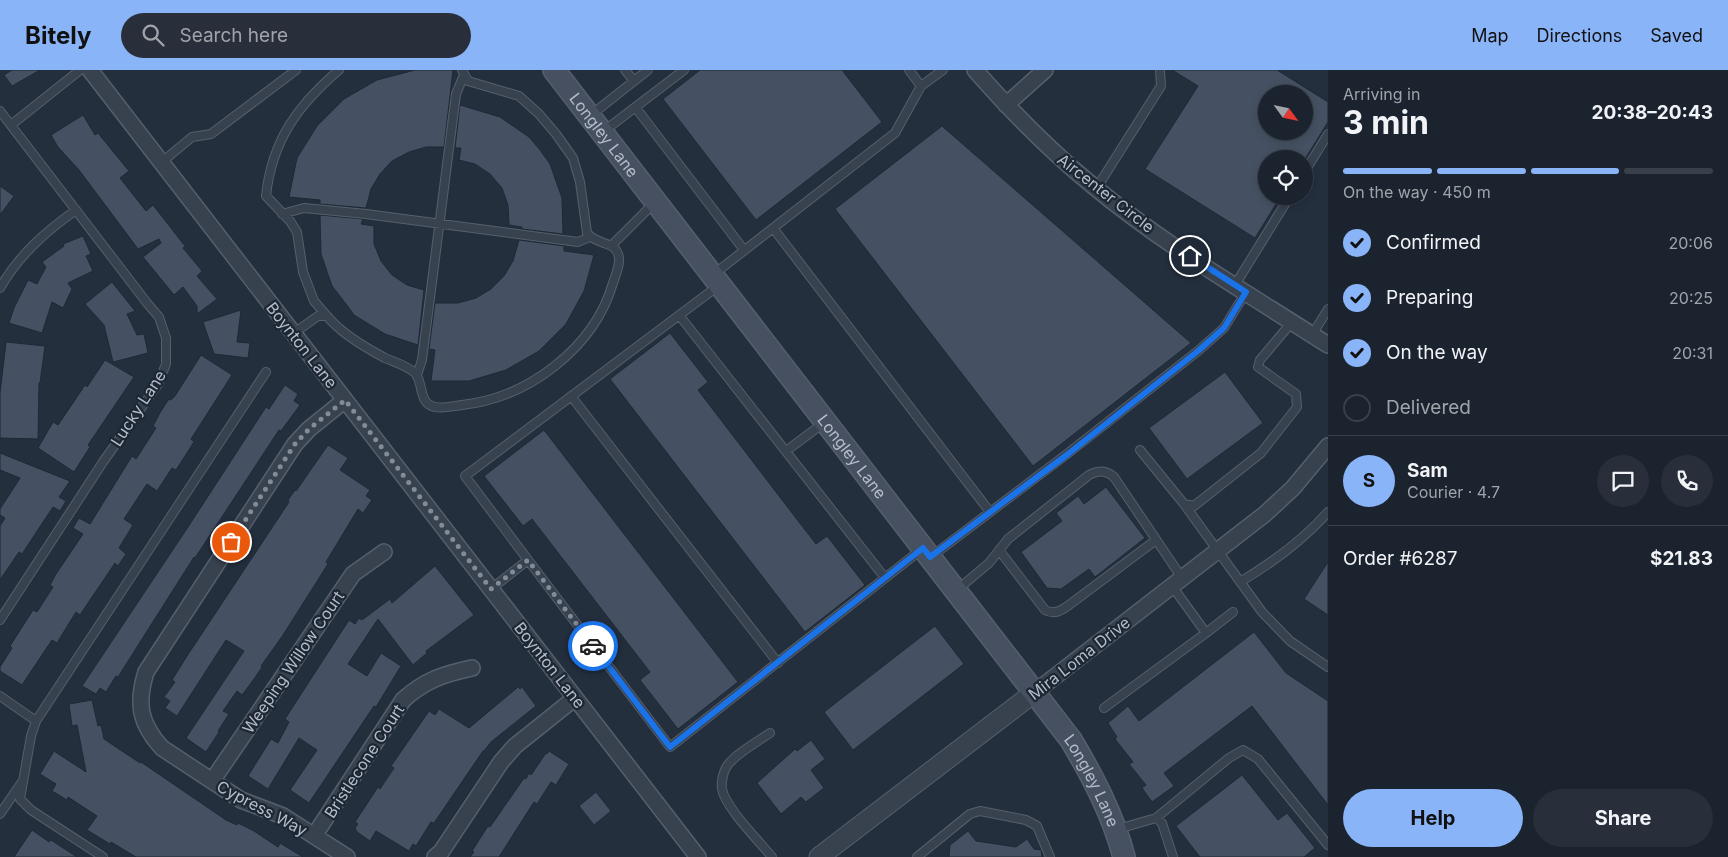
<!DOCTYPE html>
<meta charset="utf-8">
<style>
:root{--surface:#1b232e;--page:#282f3a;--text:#f1f3f6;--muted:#a0a4aa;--line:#39404a;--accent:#8ab4f8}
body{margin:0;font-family:Inter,sans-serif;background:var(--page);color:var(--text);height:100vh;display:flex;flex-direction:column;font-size:19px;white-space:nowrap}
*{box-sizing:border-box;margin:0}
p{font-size:16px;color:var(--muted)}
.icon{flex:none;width:28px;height:28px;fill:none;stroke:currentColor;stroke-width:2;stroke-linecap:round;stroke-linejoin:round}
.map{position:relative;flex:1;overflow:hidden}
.side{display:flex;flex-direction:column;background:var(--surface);width:400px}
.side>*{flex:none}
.needle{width:32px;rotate:123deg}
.buttons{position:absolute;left:1258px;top:15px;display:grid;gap:10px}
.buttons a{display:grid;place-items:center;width:55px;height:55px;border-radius:50%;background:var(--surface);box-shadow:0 2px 8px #0003,0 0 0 1px var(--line);font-size:25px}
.pin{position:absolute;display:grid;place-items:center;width:42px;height:42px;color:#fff;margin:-21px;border:2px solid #fff;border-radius:50%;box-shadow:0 1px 5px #0007}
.courier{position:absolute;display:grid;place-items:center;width:50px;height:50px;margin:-25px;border:4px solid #1a73e8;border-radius:50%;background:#fff;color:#222;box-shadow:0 1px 6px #0007}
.overview em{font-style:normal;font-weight:700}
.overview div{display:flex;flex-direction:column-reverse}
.overview{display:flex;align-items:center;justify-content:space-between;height:85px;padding:0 15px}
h1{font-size:32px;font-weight:700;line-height:38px}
.bar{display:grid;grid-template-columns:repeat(4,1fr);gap:8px 5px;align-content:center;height:60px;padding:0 15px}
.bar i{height:6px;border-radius:4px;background:var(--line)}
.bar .selected{background:var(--accent)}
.bar p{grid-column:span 4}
.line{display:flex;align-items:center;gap:12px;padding:0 15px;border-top:1px solid var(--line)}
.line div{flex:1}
.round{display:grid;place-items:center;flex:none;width:52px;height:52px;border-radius:26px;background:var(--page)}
ol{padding:0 15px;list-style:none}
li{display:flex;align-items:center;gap:15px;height:55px}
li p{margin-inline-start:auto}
li .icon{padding:5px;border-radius:50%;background:var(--accent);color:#111;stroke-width:4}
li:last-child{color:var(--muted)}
li i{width:28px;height:28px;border:2px solid var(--line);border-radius:50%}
.primary-button{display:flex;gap:10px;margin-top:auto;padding:10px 15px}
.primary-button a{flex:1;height:58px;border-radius:30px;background:var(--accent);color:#111;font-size:20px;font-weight:700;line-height:58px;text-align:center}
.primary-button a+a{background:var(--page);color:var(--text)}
header{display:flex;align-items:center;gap:30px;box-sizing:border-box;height:70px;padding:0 25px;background:var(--accent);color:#111}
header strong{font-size:24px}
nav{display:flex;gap:28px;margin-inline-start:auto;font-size:18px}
.search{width:350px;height:45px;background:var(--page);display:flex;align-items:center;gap:12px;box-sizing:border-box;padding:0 18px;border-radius:28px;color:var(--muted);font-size:19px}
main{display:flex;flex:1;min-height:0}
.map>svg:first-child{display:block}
.building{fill:#455162;stroke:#1f2835;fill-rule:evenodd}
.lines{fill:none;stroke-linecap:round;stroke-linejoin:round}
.service-casing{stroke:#565f6c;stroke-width:10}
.minor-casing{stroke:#565f6c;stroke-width:18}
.tertiary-casing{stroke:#565f6c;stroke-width:21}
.secondary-casing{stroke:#565f6c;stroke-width:24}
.service{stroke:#38414e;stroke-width:8}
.minor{stroke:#38414e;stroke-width:15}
.tertiary{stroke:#38414e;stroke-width:19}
.secondary{stroke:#465061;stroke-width:21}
.done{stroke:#828b98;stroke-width:5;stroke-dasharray:0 9}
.route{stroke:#1a73e8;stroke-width:6}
.labels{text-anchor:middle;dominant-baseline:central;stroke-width:4.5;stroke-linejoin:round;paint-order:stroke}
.street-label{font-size:16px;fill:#b4bcc9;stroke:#1d2633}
</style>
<header>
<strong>Bitely</strong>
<div class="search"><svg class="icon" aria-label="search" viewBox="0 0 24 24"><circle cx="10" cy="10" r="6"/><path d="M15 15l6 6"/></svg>Search here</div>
<nav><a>Map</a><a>Directions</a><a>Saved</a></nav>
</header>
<main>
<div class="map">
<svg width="1328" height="787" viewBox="0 0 1328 787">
<rect width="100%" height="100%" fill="#242f3e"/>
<path class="building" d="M12 0H40L12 16 4 5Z
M415 0H453L444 77H426L409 82 392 91 380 104 371 119 366 138 320 134V130L289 127 297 88 317 56 344 29 377 10Z
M700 0H842L882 52 756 150 663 29Z
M1172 0H1277L1328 32V52L1305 89H1266V126H1281L1255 168 1145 99 1198 16ZM1266 24H1304V61H1266Z
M460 35 500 47 529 67 540 80 550 94 562 128 563 164 522 159V157L509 155 508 135 502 118 490 104 475 94 459 90 461 78H455Z
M83 45 95 65 98 63 129 101 120 108 146 141 153 135 185 176 183 178 202 201 197 206 217 229 197 244V236L183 217 174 225 143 187 161 173 159 169 138 179 79 100 58 77 51 65Z
M942 56 1191 273 1033 396 835 139Z
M0 116 14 126 0 145Z
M320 145 363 149 361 154 374 156V174L381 191 392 205 407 215 424 220 418 275 385 264 354 245 343 230 332 216 321 184Z
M83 166 91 184 86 186 93 201 68 213 72 219 63 238 52 232 42 263 9 253 14 238 28 210 37 214 46 197 42 192 64 176 63 174Z
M519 170 564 176V181L594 185 584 221 566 254 539 281 506 300 469 311H431L435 280 429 279 435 233H458L476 228 491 219 504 206 513 191Z
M112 212 135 241 127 244 137 265 144 264 148 283 113 292 104 255 85 234Z
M241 240 237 272 250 273 248 288 214 284 203 252Z
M670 263 708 312 698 320 799 452 816 474 827 466 865 515 805 562 610 309Z
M6 272 45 276 40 313H39L38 369 0 368V323Z
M201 285 232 305 191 369 194 372 176 400 172 398 157 421 147 414 124 449 133 455 119 478 126 484 118 496 115 493 80 545 76 542 57 573 52 570 22 615 0 601V597L12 578 10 576 33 540 37 542 53 517 50 515 56 504 83 464 73 458 79 448 90 454 132 386 136 389 156 358 153 356 161 341 169 329 171 330 175 326Z
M105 290 134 307 88 375 90 377 74 402 38 378 53 352 58 355 85 315 87 317Z
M1225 302 1263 353 1187 409 1149 358Z
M285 315 298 324 294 331 300 335 281 361 279 360 195 488 194 487 118 607 116 606 106 622 100 618 96 624 82 616 188 457 266 337 269 339Z
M544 360 738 612 678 659 640 610 650 602 532 449 523 456 484 406Z
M328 375 348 388 340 400 370 420 366 426 372 430 363 443 358 439 326 492 328 494 283 565 261 596 262 597 254 609 242 625 237 621 223 641 229 644 218 661 219 662 206 682 186 668 244 581 226 570 177 646 165 638 170 631 164 627 175 612 172 610 187 586 289 432 288 430 295 420 296 421Z
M0 383 70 411 59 427 66 431 60 441 53 437 22 484 19 482 0 510V456L5 448 0 445V439L20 408 0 400Z
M1106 417 1145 468 1095 507 1089 499 1061 519 1047 518 1021 482 1062 451 1056 443 1078 426 1084 434Z
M1328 492V545L1304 529Z
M435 496 474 545 426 581 427 583 413 595 378 549 348 594 367 606 381 583 401 596 376 637 374 636 309 733 290 720 317 680 299 668 268 719 248 706 271 669 278 673 289 652 285 649 349 550 355 554 359 548 362 550 390 529 392 533Z
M935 556 964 594 853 680 824 642Z
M1254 562 1286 603 1328 631V735L1252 636 1164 703 1174 716 1152 732 1142 718 1146 715 1129 694 1133 692 1115 669 1117 667 1108 653 1128 636 1139 651Z
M518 617 520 619 522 617 536 636 491 672 484 681H483L434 753 431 752 416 776 413 774 409 781 376 761 370 771 357 762 355 758 358 754 355 752 378 717 380 719 394 698 391 696 429 641 435 645 439 639 469 658Z
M92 630 98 656 101 655 104 669 140 693 141 692 226 750 237 755 238 753 254 761 278 777 280 773 303 787H136L111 772 110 774 87 760 97 746 68 727 67 730 52 721 56 714 40 704 54 681 86 702 77 655 72 656 69 634Z
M811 670 825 689 811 700 824 718 806 732 801 727 781 744 757 713 795 679 797 681Z
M549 681 569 694 556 715 551 712 537 734 534 732 499 787H470L474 782 472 781 488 756 490 757 524 708 526 709 529 703 531 705 546 683 547 684Z
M1242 705 1278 750 1287 743 1315 778 1304 787H1200L1176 756Z
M596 722 611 741 594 755 579 736Z
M32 760 49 772 51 770 77 787H14Z
M968 761 976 771 1016 777 1027 769 1034 779 1041 780 1042 787H949L950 775Z"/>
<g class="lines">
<defs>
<path id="service" d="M625 0 634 11
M909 0 921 16
M636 38 744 180
M0 41 147 233 159 247 166 268V294L158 314 103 392 0 550
M591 45 648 0
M11 55 80 0
M604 61 684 0
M162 92 192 67 211 64 296 0
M1304 103 1328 64
M1096 119 1161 16 1160 0
M282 144 304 138 366 144 578 172 590 167
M773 158 990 442
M611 176 654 133
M714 204 895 63 921 16 943 0
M1235 215 1290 126
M0 218C19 185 45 162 76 140
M679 245 885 508
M327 246 314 231 303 202 297 162 290 151 266 126C272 70 298 35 339 0
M294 263 318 246H327C340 262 366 278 385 288 394 292 408 296 415 303 424 313 418 334 435 337 443 339 453 336 462 335 528 328 594 278 613 213 616 204 623 189 616 180 611 172 596 174 587 163L580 112 573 88 556 64 539 44 519 26 468 11 462 0
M1312 265 1328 239
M417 305 422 290 456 24 464 5
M571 326 778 593
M1140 380 1184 434 1194 436 1261 383 1297 337 1296 324 1258 297 1260 290 1292 252
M786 381 825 352
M1184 434 1262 542 1290 571 1328 597
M999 480 1045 540C1054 545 1061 541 1069 535L1156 470
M932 486 1067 384 1198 281 1224 258 1246 222
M528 490 670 677 922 479
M1240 512C1272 493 1303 470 1328 442
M1172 516 1206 563 1233 542
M491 519 528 490 465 406 718 216
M957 520 989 493 1008 469 1089 405C1099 400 1105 400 1114 407L1182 508
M0 626 36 651
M1104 638 1206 563
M770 663C757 672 735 684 727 696 723 702 721 712 722 719 725 737 759 771 772 787
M0 744 22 712
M1156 748 1229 688 1243 680 1258 689 1328 775
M1118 759 1156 748 1162 753 1173 787
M103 787 31 740 20 729 31 666 36 651 266 302
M917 787 970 744 980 741 1026 750 1037 756 1050 787"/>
<path id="minor" d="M90 0 698 787
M975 0C1011 41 1049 80 1092 115 1165 176 1249 224 1328 275
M1006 35 1045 0
M345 330 309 359 295 374 146 602C136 634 140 654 162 678L241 730 283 746 347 787
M1035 622 1265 444 1293 418 1328 376
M212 711 353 504 384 482
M314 766 403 630C425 610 444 604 472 598
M435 787 441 782 501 692 515 676 575 628"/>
<path id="tertiary" d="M819 787 1035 622"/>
<g id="secondary">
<path id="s1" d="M554 0 1071 670C1093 707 1113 745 1124 787"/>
</g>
</defs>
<use href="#service" class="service-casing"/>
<use href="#minor" class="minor-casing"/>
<use href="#tertiary" class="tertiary-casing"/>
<use href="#secondary" class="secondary-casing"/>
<use href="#service" class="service"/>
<use href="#minor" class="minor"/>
<use href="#tertiary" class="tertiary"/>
<use href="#secondary" class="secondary"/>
</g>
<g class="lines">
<path class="done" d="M231 472 295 374 309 359 345 330 491 519 528 490 593 576"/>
<path class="route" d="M593 576 670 677 923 478 930 487 1068 384 1198 281 1224 258 1246 222 1190 186"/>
</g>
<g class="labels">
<g class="street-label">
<text stroke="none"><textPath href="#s1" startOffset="82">Longley Lane</textPath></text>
<text transform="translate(1106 123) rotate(38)">Aircenter Circle</text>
<text transform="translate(302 275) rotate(52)">Boynton Lane</text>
<text transform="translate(138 338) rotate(-57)">Lucky Lane</text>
<text stroke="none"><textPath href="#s1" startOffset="488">Longley Lane</textPath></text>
<text transform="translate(1079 588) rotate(-38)">Mira Loma Drive</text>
<text transform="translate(293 592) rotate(-56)">Weeping Willow Court</text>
<text transform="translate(550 595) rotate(52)">Boynton Lane</text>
<text transform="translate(364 691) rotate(-57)">Bristlecone Court</text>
<text stroke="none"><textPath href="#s1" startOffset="892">Longley Lane</textPath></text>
<text transform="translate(262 738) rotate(28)">Cypress Way</text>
</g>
</g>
</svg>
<div class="buttons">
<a><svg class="needle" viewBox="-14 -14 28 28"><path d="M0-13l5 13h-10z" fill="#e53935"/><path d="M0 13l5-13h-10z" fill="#a0a4aa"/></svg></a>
<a><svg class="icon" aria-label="locate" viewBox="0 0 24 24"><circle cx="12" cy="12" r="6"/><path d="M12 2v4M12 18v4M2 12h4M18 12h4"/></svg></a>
</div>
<div class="pin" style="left:231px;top:472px;background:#ea580c"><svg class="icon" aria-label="bag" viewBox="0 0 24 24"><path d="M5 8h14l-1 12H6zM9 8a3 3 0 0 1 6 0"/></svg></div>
<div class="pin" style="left:1190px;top:186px;background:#1f2937"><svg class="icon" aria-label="home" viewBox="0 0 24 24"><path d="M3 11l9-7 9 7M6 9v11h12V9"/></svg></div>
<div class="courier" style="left:593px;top:576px"><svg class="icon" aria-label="car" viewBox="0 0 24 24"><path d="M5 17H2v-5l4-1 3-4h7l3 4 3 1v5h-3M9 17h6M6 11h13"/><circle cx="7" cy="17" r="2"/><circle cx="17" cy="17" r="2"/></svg></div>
</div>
<section class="side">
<div class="overview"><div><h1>3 min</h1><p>Arriving in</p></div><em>20:38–20:43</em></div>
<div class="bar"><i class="selected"></i><i class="selected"></i><i class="selected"></i><i></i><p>On the way · 450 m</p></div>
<ol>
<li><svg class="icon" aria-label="check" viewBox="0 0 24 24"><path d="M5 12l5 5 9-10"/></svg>Confirmed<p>20:06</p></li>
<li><svg class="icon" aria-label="check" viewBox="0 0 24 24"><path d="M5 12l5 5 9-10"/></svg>Preparing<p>20:25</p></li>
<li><svg class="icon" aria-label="check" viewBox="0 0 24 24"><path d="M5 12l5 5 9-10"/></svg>On the way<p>20:31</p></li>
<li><i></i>Delivered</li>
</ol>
<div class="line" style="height:90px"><b class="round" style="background:var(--accent);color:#111">S</b><div><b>Sam</b><p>Courier · 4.7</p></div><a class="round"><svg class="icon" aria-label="chat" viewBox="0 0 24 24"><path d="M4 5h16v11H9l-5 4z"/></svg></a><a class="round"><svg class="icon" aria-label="phone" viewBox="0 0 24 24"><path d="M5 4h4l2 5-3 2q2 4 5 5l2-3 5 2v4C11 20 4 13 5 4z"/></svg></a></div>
<div class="line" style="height:65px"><div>Order #6287</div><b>$21.83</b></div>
<div class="primary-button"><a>Help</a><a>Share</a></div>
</section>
</main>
